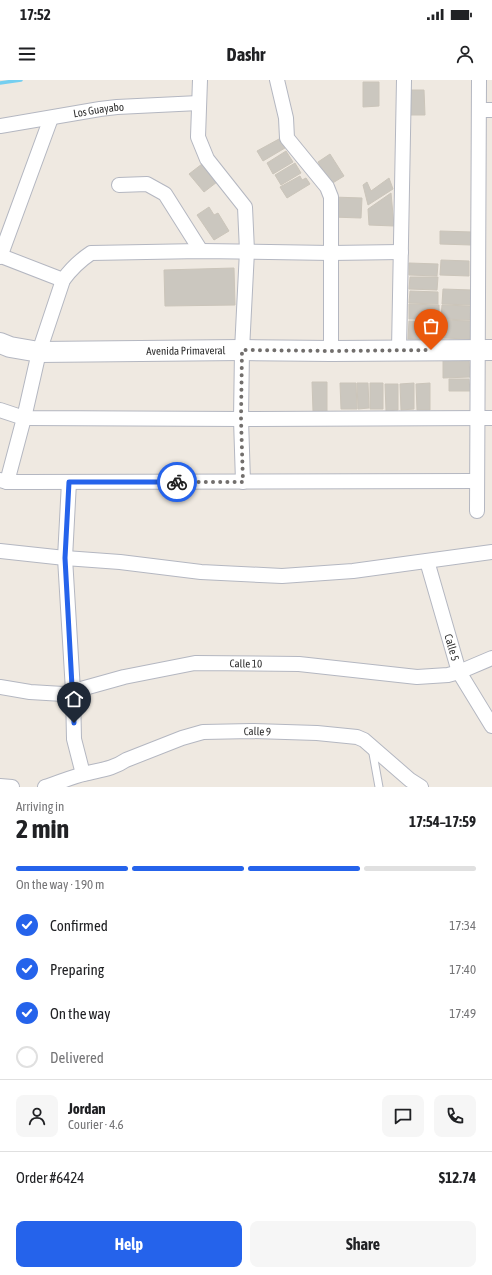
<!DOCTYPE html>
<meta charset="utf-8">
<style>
:root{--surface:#fff;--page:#f6f6f6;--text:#202124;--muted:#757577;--line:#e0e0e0;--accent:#2563eb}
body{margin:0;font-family:"Asap Condensed",sans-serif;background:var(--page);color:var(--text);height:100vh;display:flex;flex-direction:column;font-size:15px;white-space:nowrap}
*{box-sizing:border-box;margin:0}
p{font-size:13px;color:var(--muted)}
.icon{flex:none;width:22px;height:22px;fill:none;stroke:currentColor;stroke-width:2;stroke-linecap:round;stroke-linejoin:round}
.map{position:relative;height:707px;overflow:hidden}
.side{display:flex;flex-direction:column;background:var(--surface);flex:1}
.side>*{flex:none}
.pin{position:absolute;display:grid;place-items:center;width:34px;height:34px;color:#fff;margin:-41px -17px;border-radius:50% 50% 50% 0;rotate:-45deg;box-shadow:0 0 4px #0007}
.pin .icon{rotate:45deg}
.courier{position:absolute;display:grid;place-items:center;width:40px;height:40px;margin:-20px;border:3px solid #2563eb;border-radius:50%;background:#fff;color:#222;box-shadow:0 1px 5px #0007}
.headline em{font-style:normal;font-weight:700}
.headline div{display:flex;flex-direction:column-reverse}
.headline{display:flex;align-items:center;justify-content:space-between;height:68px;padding:0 16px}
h1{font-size:26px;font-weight:700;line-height:30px}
.bar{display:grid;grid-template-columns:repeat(4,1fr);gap:6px 4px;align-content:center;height:48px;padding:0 16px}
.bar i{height:5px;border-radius:3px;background:var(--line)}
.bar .active{background:var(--accent)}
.bar p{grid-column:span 4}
.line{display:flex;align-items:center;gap:10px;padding:0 16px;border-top:1px solid var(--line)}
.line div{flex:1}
.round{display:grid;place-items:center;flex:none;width:42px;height:42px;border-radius:8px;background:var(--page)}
ol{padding:0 16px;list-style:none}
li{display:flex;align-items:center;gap:12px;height:44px}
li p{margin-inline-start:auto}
li .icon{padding:4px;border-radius:50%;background:var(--accent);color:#fff;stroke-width:4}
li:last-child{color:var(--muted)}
li i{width:22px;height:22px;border:2px solid var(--line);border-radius:50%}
.action{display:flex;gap:8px;margin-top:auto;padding:8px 16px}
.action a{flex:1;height:46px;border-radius:8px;background:var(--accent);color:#fff;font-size:16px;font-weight:700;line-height:46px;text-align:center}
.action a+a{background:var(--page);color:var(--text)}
.status{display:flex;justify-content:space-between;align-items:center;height:28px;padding:0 20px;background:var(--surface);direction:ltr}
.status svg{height:11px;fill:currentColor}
header{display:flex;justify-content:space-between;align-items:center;height:52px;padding:0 16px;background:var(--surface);font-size:18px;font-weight:700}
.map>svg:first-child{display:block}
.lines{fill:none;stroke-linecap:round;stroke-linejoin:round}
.stream{stroke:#75cff0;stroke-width:3.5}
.building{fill:#cbc7bf;stroke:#cbc5ba}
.lane-casing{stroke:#b4b7c1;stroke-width:9}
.street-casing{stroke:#b4b7c1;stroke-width:16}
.secondary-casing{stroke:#b4b7c1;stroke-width:22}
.lane{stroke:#fff;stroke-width:7}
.street{stroke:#fff;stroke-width:14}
.secondary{stroke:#fff;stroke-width:20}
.done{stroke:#726f6d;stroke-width:4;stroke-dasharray:0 7.2}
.route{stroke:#2563eb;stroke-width:5}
.labels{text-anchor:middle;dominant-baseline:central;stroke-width:4;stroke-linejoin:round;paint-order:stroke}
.street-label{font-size:11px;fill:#2e2e2e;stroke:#fff}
</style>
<div class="status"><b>17:52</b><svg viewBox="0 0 49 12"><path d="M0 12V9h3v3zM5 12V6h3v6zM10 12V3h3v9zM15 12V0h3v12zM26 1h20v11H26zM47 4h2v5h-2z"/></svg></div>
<header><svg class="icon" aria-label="menu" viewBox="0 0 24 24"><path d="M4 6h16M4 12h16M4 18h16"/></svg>Dashr<svg class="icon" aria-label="person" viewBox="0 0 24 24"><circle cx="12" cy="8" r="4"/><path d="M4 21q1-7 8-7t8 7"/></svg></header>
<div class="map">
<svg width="492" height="707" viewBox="0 0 492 707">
<rect width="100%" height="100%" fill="#efe9e1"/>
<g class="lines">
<path class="stream" d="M0 3 21 0"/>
</g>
<path class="building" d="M363 2H379V26L363 27Z
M409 10H424L425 35H409Z
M279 59 285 68 263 81 257 71Z
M286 71 293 82 273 94 267 83Z
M330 74 344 96 331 104 318 82Z
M295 83 301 93 281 105 275 95Z
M202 84 217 102 204 112 189 94Z
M300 96 302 100 306 98 310 104 287 118 280 107Z
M389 98 393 109 368 125 363 105 367 102 371 111Z
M391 113 394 146 369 145 368 129Z
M333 117 362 118 361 138 332 137Z
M209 127 214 135 218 133 229 151 214 160 197 135Z
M440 151 472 152 471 165 440 164Z
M441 180 469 181V196L440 195Z
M409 183 438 184 437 196 409 195Z
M234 188 235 225 165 226 164 190Z
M410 197H438L437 210 409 209Z
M443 209 472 210V225L442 224Z
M410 211 438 212V224L409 223Z
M409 224 439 225V239H409Z
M442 225 471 226 470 240 441 239Z
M442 240 471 241 470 259 441 258Z
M409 241 438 242 437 260 408 259Z
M469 279 470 297 443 298V280Z
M449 299H469L470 311H449Z
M312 302H327V331H313Z
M340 303H356L357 329H341Z
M357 303H368L369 328 358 329Z
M370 303H383V329H370Z
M414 303V329L401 330 400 304Z
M430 303V330H417L416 304Z
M385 304H398V330L386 331Z"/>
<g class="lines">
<defs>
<path id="lane" d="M372 668 379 707"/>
<g id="street">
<path d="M200 0 198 57 207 79 245 127 247 171 242 270 241 339 243 402"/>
<path d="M277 0 286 38 287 58 327 107 331 117V271"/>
<path d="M479 30H492"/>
<path id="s1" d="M0 46 100 29 117 27 199 23"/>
<path d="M119 105 147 104 165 114 201 171"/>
<path d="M1 176 63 200"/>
<path d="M0 177 51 38"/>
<path d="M399 270 404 0"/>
<path d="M0 330 24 338 241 339 492 338"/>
<path d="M0 400 7 402H27L477 401"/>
<path d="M7 402 24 338 39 272 63 200C71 189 79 181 91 173L201 171 331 173 401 172"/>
<path d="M69 402 65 478 73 611 74 659 83 694"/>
<path d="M477 431 479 0"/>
<path d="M0 471 65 478 120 482 201 492 282 496 353 491 492 472"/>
<path id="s2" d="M427 481 459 592 492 646"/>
<path id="s3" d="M0 607 30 612 63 614 124 597 195 583 299 584 417 597 448 595 459 592 492 578"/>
<path d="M0 706 12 707"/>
<path id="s4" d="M45 707C58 703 71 697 84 694 99 690 113 689 126 680L182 658 203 652 252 651 317 653 357 657 364 660 410 700 421 707"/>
</g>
<g id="secondary">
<path id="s5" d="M0 263 10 267 39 272 242 270 331 271 492 270"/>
</g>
</defs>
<use href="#lane" class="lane-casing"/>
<use href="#street" class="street-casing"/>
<use href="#secondary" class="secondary-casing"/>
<use href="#lane" class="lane"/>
<use href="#street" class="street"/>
<use href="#secondary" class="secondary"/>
</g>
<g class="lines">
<path class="done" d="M177 402H243L241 339 242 270 331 271 431 270"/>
<path class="route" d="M74 643 65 478 69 402H177"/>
</g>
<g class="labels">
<g class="street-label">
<text stroke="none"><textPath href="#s1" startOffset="100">Los Guayabo</textPath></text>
<text stroke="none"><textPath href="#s5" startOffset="187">Avenida Primaveral</textPath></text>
<text stroke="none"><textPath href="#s2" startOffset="90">Calle 5</textPath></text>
<text stroke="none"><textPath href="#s3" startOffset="250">Calle 10</textPath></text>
<text stroke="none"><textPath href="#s4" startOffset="222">Calle 9</textPath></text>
</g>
</g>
</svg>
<div class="pin" style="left:431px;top:270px;background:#ea580c"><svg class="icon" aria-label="bag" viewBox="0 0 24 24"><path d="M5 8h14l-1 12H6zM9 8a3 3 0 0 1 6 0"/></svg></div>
<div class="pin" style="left:74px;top:643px;background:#1f2937"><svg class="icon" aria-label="home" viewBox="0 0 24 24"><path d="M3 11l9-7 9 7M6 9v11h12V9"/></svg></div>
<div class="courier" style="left:177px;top:402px"><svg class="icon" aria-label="bike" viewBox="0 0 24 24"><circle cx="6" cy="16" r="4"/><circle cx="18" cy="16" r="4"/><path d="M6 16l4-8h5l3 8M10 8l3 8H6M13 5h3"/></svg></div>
</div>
<section class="side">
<div class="headline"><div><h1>2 min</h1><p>Arriving in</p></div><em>17:54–17:59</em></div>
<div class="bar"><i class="active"></i><i class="active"></i><i class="active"></i><i></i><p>On the way · 190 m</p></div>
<ol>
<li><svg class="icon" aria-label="check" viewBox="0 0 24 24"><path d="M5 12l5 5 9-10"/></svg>Confirmed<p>17:34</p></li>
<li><svg class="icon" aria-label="check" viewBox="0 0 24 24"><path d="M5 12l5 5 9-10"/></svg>Preparing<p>17:40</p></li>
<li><svg class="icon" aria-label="check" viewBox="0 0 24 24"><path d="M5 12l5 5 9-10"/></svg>On the way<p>17:49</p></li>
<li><i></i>Delivered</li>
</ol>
<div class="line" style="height:72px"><a class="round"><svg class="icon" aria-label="person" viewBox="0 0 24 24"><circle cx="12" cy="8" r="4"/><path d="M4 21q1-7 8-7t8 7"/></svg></a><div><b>Jordan</b><p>Courier · 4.6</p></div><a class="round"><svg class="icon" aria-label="chat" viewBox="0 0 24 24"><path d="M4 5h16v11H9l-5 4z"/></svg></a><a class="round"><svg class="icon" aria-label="phone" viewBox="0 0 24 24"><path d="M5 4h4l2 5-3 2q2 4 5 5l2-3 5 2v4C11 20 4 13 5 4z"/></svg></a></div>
<div class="line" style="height:52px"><div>Order #6424</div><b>$12.74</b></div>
<div class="action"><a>Help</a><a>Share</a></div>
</section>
